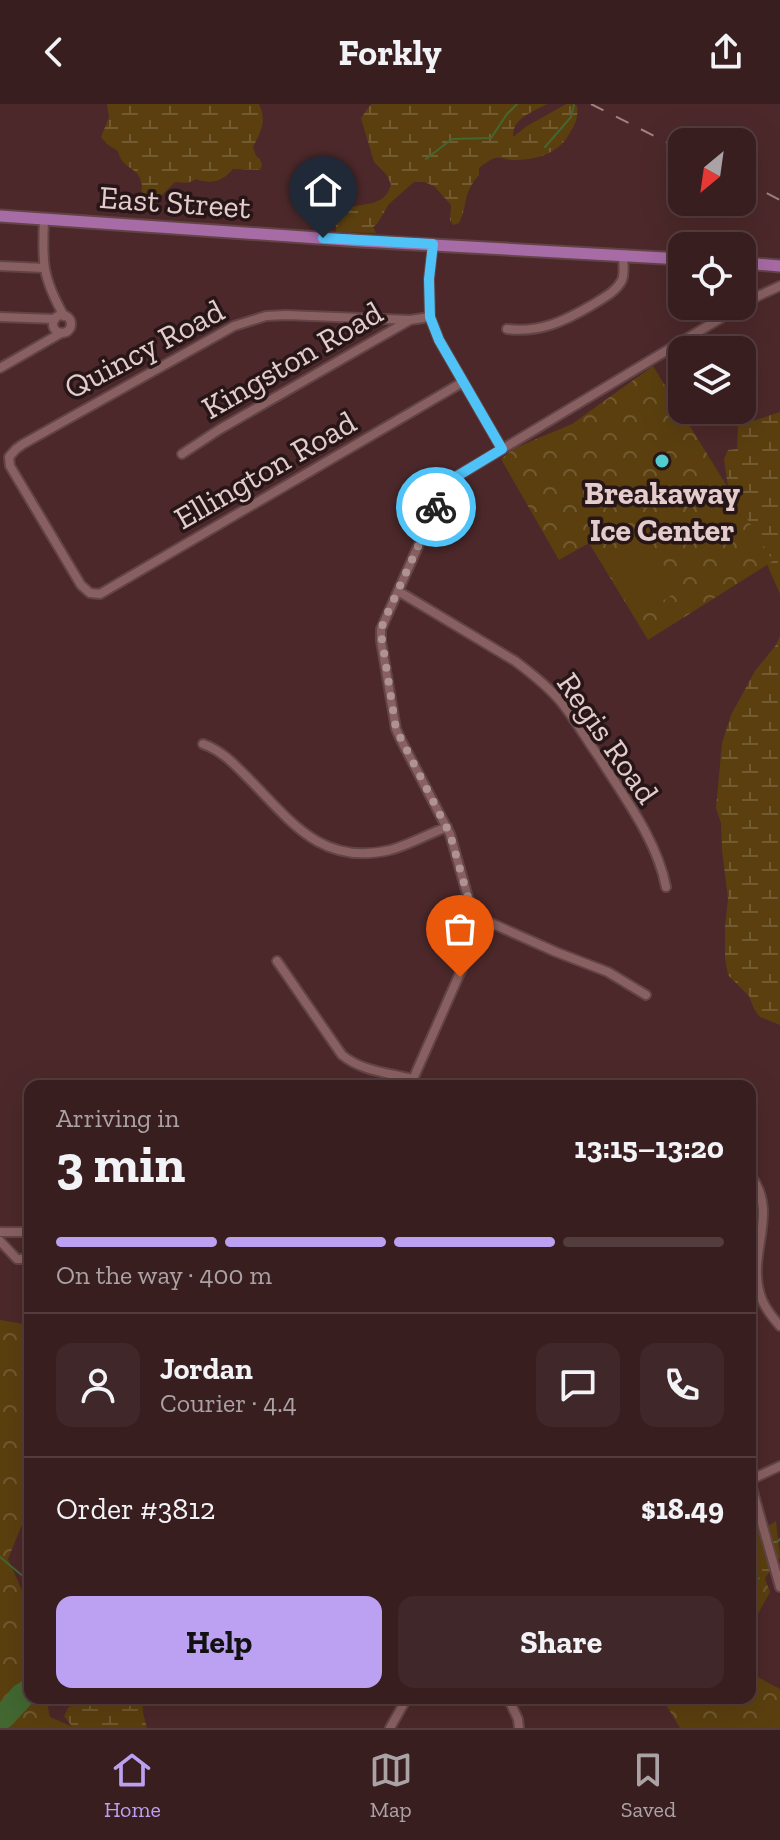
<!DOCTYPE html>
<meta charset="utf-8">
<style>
:root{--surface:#391e20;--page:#402729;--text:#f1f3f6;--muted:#aba2a5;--line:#533c3e;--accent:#bca0f2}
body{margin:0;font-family:"Zilla Slab",serif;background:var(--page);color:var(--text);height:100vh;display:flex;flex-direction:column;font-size:30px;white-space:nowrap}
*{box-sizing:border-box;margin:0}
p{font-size:26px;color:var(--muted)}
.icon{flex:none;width:44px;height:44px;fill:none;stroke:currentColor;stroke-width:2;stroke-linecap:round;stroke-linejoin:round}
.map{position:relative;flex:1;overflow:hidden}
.drawer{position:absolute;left:24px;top:976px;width:732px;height:624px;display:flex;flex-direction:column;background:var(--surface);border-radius:16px;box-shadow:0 8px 32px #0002,0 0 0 2px var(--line)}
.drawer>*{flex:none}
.needle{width:52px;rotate:209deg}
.controls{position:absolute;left:668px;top:24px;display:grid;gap:16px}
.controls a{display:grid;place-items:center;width:88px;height:88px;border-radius:16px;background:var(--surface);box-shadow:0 8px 32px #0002,0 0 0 2px var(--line);font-size:40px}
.pin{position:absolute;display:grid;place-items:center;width:68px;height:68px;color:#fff;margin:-82px -34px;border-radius:50% 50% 50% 0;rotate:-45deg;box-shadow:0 0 8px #0007}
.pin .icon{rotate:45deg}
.courier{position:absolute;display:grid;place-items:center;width:80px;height:80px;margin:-40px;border:6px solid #4fc3f7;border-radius:50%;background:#fff;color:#222;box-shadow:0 2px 10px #0007}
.headline em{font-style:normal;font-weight:700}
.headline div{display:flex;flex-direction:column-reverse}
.headline{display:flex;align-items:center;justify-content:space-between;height:136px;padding:0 32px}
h1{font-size:52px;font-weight:700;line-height:60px}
.bar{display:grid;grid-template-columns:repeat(4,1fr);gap:12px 8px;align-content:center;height:96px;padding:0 32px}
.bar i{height:10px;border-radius:6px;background:var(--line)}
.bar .selected{background:var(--accent)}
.bar p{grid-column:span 4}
.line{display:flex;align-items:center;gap:20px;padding:0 32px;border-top:2px solid var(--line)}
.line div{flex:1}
.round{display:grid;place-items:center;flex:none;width:84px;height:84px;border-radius:16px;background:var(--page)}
.action{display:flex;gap:16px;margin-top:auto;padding:16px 32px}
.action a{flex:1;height:92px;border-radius:16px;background:var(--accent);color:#111;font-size:32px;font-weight:700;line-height:92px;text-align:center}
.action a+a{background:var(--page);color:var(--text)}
header{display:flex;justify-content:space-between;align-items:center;height:104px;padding:0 32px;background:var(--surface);font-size:36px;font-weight:700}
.menu{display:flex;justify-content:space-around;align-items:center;height:112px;border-top:2px solid var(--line);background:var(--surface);font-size:22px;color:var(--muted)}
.menu a{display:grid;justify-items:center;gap:4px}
.menu .selected{color:var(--accent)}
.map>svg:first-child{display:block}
.wetland{fill:url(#wetland-marsh)}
.park{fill:url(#park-crowns)}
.pitch{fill:#5b3f0f}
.water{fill:#426731}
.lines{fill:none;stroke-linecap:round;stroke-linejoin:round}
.stream{stroke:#426731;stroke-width:2}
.minor-casing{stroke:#624446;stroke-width:12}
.major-casing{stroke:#624446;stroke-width:15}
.minor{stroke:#896061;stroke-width:8}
.major{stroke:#a76ba6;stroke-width:11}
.rail{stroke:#a08283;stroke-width:2;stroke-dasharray:14 14;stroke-linecap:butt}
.done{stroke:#af9393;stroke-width:8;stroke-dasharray:0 14.4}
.route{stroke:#4fc3f7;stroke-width:10}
.poi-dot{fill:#52cdcf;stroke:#271617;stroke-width:3}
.labels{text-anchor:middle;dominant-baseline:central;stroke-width:7;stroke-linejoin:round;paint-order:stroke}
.street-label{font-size:32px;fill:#e4cccc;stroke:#271617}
.poi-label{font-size:32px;font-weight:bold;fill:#e4cccc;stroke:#271617}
</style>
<header><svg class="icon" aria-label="back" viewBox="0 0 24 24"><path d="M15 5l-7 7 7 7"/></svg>Forkly<svg class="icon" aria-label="share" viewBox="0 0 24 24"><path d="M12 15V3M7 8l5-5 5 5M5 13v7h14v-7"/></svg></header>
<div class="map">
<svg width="780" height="1624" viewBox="0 0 780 1624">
<defs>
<pattern id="wetland-marsh" width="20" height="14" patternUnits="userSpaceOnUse" patternTransform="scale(2)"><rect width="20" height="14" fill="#5b3f0f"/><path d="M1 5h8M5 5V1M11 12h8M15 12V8" fill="none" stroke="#725a31"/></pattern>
<pattern id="park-crowns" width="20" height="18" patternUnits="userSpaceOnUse" patternTransform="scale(2)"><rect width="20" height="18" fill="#5b3f0f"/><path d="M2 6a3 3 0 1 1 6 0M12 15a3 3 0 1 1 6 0" fill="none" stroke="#725a31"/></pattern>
</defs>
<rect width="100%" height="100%" fill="#4c282a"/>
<path class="wetland" d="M107 0H259C267 18 261 27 253 43L256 52 260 55 262 61 260 66 233 65C223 77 211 81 196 75 189 80 183 79 175 78L158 95 141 92C146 60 123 70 118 47L108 41 101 33 109 13Z
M371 0H547C533 8 512 14 513 33L527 22 566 0H573L577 2C579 14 574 22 568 32 556 51 534 56 513 56 506 56 502 52 495 54 489 56 483 61 479 64V71C461 92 469 99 459 119L453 121 450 116 451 101 434 82 424 78H414L389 100 377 120 373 123 376 129 336 128C334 92 370 108 385 92 388 89 390 84 391 80L386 70 374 58 361 14Z
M780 308V490L765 456 728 383 724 355 728 346 737 345 738 322Z
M780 532V921L760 913 754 905 749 892 728 871 725 854V822L728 795 722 746 721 719 716 704 722 639 731 611 755 567 776 541Z
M776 1417 780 1453 758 1484 750 1503V1433Z
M80 1594H142L143 1609 147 1624H73L64 1612 68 1604Z"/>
<path class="park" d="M653 262 773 457 648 536 589 439 559 456 501 355 515 344 572 320Z
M0 1216 30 1221V1401L8 1455 25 1493 30 1519V1594H46L50 1613 75 1624H0Z
M761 1464 770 1488 750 1524V1478Z
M750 1569 780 1585V1624H680L662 1594H750Z"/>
<path class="pitch" d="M643 427 679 486 636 515 600 454Z"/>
<path class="water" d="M29 1573 30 1594H37L12 1621 8 1624H0V1598L14 1582Z"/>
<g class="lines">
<path class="stream" d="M545 43 571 13 574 1
M426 55 452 35 491 34 507 10 517 0
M777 1438 780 1435
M0 1453 30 1478
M750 1482 759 1474"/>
<defs>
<path id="minor" d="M44 115C42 158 42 173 64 212
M433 140 429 175 430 213 439 236 502 345
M0 162 44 164
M742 202 758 192 780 182
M53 220a9 9 0 1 1 18 0a9 9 0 1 1-18 0Z
M0 213 55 215
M410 216 286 211 266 212 234 222 23 340 16 345 9 353 10 362 81 481 90 489 100 490 463 278
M507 225C540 229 565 217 592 201 603 194 616 188 622 176 625 169 623 159 623 151
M0 264 61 229
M182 350 220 325 410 216 430 213
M398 487 515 557C531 569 548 582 561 598 575 615 586 635 599 653 624 693 657 736 666 783
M203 640C223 647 236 662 251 677 292 719 323 762 390 746 409 741 428 730 447 723
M277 857 342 951C361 967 389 969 413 975
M646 891 608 868 556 848 473 811 450 730 401 636 396 625 381 537V525L442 389 454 374 741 202
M410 982 468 851 473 811
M591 982 600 980 620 982
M750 1071C780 1108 747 1149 760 1190 763 1202 772 1213 780 1222
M0 1128H24L30 1131
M0 1137 17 1155H24L30 1153
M750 1376 780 1362
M750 1377 780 1483
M508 1594 518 1615 519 1624
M390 1624 407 1594"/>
<path id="major" d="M0 112 361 137 682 155
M742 159 780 162"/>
</defs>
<use href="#minor" class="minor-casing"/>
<use href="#major" class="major-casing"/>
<use href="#minor" class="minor"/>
<use href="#major" class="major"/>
<path class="rail" d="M591 0 682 46
M742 76 780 96"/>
</g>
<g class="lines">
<path class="done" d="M436 403 383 519 381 529 396 625 450 730 473 811 468 851 460 873"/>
<path class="route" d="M323 134 433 140 429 175 430 213 439 236 502 345 454 374 446 383 436 403"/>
</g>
<circle class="poi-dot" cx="662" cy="357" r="8"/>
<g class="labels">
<g class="street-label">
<text transform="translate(175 98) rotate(4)">East Street</text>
<text transform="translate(144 245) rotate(-28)">Quincy Road</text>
<text transform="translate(292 256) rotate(-30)">Kingston Road</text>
<text transform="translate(265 366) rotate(-30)">Ellington Road</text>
<text transform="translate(608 634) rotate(55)">Regis Road</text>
</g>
<g class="poi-label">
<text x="662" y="389">Breakaway<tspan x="662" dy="37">Ice Center</tspan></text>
</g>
</g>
</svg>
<div class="controls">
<a><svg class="needle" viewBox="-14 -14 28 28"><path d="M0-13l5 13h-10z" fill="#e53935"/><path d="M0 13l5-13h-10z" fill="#aba2a5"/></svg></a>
<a><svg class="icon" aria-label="locate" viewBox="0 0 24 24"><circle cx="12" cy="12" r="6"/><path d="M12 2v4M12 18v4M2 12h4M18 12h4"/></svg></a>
<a><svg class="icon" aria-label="layers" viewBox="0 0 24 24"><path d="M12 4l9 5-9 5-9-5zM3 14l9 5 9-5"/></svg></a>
</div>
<div class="pin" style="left:460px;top:873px;background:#ea580c"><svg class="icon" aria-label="bag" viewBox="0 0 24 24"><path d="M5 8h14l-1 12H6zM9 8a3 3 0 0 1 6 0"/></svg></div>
<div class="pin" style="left:323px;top:134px;background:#1f2937"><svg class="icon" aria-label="home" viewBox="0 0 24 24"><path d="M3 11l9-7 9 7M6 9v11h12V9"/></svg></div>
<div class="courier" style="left:436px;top:403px"><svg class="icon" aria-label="bike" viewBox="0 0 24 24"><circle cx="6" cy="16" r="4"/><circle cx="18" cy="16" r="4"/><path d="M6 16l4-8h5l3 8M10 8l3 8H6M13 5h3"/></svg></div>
<section class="drawer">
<div class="headline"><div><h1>3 min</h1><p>Arriving in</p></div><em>13:15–13:20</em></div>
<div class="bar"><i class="selected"></i><i class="selected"></i><i class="selected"></i><i></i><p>On the way · 400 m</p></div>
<div class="line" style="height:144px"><a class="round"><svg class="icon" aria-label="person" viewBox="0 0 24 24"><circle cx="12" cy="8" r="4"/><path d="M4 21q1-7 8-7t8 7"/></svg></a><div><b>Jordan</b><p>Courier · 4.4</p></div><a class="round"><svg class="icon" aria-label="chat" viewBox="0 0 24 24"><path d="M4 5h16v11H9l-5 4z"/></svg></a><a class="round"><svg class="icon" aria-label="phone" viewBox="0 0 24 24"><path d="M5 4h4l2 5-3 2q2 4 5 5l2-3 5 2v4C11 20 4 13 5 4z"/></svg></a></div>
<div class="line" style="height:104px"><div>Order #3812</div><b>$18.49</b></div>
<div class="action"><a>Help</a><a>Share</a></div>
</section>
</div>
<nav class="menu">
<a class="selected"><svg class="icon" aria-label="home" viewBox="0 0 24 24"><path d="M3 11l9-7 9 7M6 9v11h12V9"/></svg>Home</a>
<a><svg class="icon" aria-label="map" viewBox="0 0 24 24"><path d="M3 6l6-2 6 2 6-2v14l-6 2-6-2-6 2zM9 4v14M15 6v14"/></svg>Map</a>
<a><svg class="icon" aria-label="saved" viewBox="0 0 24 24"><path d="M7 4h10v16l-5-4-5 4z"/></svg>Saved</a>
</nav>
